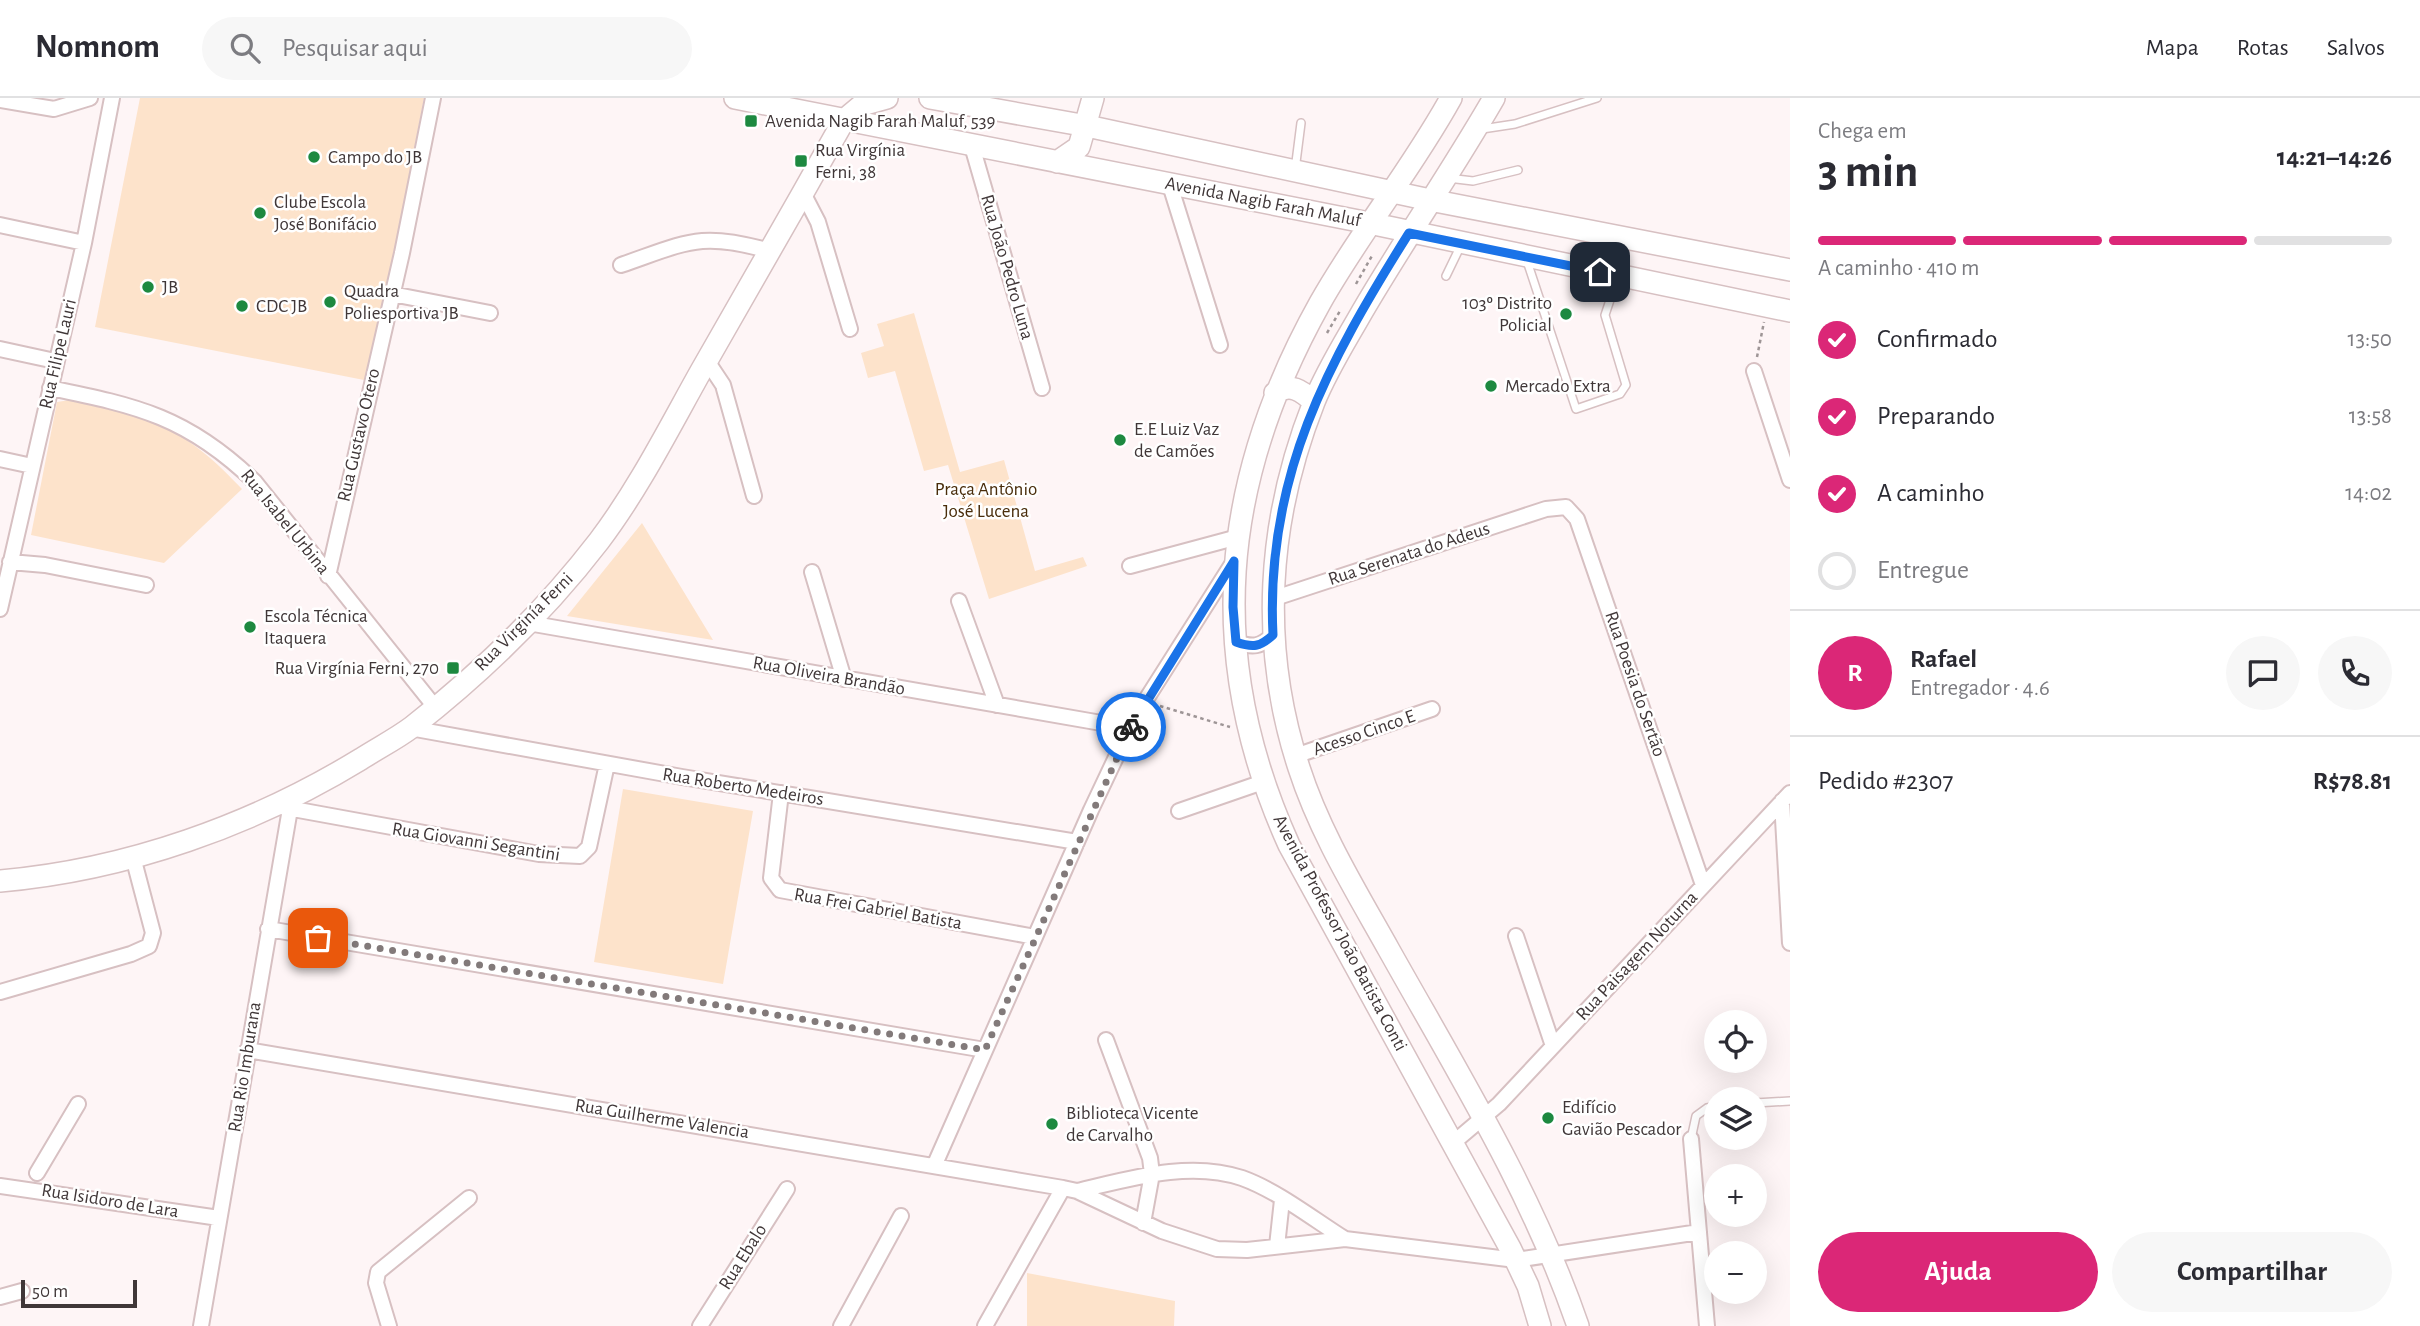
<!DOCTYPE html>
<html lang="pt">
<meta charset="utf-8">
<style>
:root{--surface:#fff;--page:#f7f7f7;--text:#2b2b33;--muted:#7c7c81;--line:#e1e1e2;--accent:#db2777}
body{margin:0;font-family:"Alegreya Sans",sans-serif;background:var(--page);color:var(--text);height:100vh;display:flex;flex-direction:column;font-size:26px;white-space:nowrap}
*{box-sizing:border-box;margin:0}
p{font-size:23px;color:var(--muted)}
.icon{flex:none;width:38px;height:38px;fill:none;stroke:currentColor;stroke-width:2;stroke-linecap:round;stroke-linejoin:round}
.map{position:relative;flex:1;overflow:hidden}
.side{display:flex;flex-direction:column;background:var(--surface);width:630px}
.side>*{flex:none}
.controls{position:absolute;left:1704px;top:912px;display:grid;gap:14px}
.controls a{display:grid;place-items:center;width:63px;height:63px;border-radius:50%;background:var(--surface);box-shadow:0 7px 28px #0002;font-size:35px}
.scale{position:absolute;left:21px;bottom:18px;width:116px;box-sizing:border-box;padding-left:7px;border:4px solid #403738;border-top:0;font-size:19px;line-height:24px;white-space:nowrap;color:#403738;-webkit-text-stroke:5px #fff;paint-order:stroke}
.pin{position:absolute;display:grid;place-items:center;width:60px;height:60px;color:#fff;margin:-30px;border-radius:14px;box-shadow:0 4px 10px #0006}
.courier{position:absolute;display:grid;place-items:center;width:70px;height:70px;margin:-35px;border:5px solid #1a73e8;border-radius:50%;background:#fff;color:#222;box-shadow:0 2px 9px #0007}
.head em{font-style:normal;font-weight:600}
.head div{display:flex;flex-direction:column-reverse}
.head{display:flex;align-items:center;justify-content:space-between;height:119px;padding:0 28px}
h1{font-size:46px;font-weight:600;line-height:52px}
.bar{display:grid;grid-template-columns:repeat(4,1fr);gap:10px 7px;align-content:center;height:84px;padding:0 28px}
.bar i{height:9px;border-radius:5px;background:var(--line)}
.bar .on{background:var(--accent)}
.bar p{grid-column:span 4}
.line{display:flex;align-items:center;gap:18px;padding:0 28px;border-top:2px solid var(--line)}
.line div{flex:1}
.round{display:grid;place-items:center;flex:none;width:74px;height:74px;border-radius:37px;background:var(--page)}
ol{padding:0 28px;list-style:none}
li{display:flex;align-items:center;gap:21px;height:77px}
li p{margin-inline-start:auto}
li .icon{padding:7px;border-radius:50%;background:var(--accent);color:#fff;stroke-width:4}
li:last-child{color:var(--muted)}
li i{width:38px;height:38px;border:4px solid var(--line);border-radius:50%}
.primary-button{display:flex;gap:14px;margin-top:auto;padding:14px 28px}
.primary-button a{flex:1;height:80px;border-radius:42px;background:var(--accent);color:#fff;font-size:28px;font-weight:600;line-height:80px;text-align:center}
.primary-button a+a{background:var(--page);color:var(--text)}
header{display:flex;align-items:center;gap:42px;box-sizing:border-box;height:98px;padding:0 35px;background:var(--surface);border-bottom:2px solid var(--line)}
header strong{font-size:33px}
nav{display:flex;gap:38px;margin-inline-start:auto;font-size:24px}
.search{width:490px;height:63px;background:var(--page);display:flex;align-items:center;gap:18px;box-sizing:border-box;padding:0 24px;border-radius:38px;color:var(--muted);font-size:26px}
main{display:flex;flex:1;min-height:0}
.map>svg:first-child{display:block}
.green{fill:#fde3cb}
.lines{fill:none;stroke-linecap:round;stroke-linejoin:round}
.lane-casing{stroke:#d7c0c2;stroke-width:10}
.street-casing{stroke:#d7c0c2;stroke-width:18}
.secondary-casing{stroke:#d7c0c2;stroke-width:24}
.path{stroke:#9e9596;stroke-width:2.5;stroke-dasharray:3.5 3.5;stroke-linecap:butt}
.lane{stroke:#fff;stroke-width:7}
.street{stroke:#fff;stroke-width:14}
.secondary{stroke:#fff;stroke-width:21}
.done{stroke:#827a7a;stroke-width:7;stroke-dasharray:0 12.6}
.route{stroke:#1a73e8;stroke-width:9}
.poi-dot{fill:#1d8940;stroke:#fff;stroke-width:2.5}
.labels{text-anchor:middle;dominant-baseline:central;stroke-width:5;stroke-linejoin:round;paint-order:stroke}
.poi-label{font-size:19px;fill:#403738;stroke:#fff;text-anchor:start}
.street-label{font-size:19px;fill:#403738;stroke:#fff}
.park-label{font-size:19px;fill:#492d0b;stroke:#fff}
</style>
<header>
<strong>Nomnom</strong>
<div class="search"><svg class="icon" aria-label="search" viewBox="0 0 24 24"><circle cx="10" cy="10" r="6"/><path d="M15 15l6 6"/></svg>Pesquisar aqui</div>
<nav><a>Mapa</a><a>Rotas</a><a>Salvos</a></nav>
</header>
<main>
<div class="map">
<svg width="1790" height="1228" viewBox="0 0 1790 1228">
<rect width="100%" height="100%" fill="#fef5f6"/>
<path class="green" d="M140 0H424L369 283 95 229Z
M914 215 960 374 1004 362 1035 473 1083 459 1087 468 989 501 948 367 924 373 895 273 868 280 861 255 884 248 877 226Z
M70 302C150 316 187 332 242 391L164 465 31 437 57 304Z
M642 425 713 542 567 518Z
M623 691 753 713 723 886 594 864Z
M1027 1175 1175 1203 1174 1228H1027Z"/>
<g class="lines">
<defs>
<path id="lane" d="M1482 31 1515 26 1597 0
M1295 72 1301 25
M1448 80 1473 83 1518 72
M1526 160 1576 311 1620 296 1626 287 1605 217 1611 199 1624 194
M1446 178 1461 147
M1755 1005 1790 1003
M1691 1041 1696 1018 1707 1010 1717 1008"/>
<path id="street" d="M0 2 54 11 90 0
M972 48 1042 290
M1170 87 1220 247
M803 95 818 124 850 231
M0 127 84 145
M621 167C688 144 700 133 770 153
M392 196 490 215
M0 251 55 263
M707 263 723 287 754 398
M1754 273 1790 382
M50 290C138 308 188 319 255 384L435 609
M0 361 32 368
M10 464 45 467 146 487
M1130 468 1238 439
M812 474 844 581
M328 478 402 155 433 0
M1272 501 1546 411 1566 409 1577 421 1703 787
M959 503 997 607
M0 511 84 145 112 0
M528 525 1130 630
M1236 544C1253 550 1260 549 1273 537
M410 630 682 679 1077 744
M1295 658 1432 611
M781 695 771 780 780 792 1035 839
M1782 703 1790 845
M282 709 539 756 580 758 589 749 607 666
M1179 713 1263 684
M268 831 985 952
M1516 838 1553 948
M0 894 131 856 149 848 153 835 133 759
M1106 942 1150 1060 1152 1076 1143 1125
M247 952 1063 1090 1077 1093 1162 1133 1217 1151 1247 1152 1345 1141 1516 1162 1699 1134
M1691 1041 1707 1228
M1453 1045 1499 1006 1790 695
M935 1066 1091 712 1135 619 1234 463
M37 1075 78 1006
M0 1088 219 1120
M1077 1093C1129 1081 1189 1062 1242 1080 1278 1093 1313 1121 1345 1141
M1277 1148 1282 1102
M0 1199 22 1193
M201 1228 290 711
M389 1228 376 1185 378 1174 469 1100
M700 1228 787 1091
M841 1228 901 1118
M985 1228 1063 1090"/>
<path id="secondary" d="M735 0 1369 125 1790 213
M930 0 1087 28 1430 102 1790 172
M1451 0C1412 71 1360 134 1320 205 1220 384 1204 559 1289 747L1510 1150 1528 1188 1540 1228
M1494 0C1452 73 1404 142 1362 214 1345 244 1327 272 1314 304 1267 423 1259 548 1299 670 1320 735 1356 793 1389 852 1458 975 1532 1094 1578 1228
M1057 64 1079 49 1093 0
M1275 295C1290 284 1302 293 1314 304
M0 783C127 772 253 727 361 661 378 650 396 641 412 629 481 575 546 512 599 443 639 390 669 330 701 273 749 189 797 106 844 22L862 7 887 0"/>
</defs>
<use href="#lane" class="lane-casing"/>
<use href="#street" class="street-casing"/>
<use href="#secondary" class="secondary-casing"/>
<path class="path" d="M1356 186 1373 156
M1327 235 1340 213
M1757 259 1764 224
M1160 608 1230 629"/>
<use href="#lane" class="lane"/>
<use href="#street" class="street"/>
<use href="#secondary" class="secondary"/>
</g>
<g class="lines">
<path class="done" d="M318 840 985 952 1131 629"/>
<path class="route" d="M1131 629 1234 463 1233 509 1236 544C1253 550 1260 549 1273 537 1265 379 1328 264 1409 135L1600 174"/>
</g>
<g class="poi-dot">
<rect x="744" y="16" width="14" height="14" rx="3.5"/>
<circle cx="314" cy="59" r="7"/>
<rect x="794" y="56" width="14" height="14" rx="3.5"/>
<circle cx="260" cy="115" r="7"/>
<circle cx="148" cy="189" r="7"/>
<circle cx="330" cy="204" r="7"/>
<circle cx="242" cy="208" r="7"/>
<circle cx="1566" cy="216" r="7"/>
<circle cx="1491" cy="288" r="7"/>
<circle cx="1120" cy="342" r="7"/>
<circle cx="250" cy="529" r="7"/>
<rect x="446" y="563" width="14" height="14" rx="3.5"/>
<circle cx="1548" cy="1020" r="7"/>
<circle cx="1052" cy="1026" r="7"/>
</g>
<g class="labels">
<g class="poi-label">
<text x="765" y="23">Avenida Nagib Farah Maluf, 539</text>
<text x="815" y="52">Rua Virgínia<tspan x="815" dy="22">Ferni, 38</tspan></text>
<text x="328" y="59">Campo do JB</text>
<text x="274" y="104">Clube Escola<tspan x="274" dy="22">José Bonifácio</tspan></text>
<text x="162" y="189">JB</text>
<text x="344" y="193">Quadra<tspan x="344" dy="22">Poliesportiva JB</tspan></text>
<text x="1552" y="205" text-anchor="end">103º Distrito<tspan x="1552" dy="22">Policial</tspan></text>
<text x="256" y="208">CDC JB</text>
<text x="1505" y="288">Mercado Extra</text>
<text x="1134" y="331">E.E Luiz Vaz<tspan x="1134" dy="22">de Camões</tspan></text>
<text x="264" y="518">Escola Técnica<tspan x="264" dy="22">Itaquera</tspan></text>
<text x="439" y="570" text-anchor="end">Rua Virgínia Ferni, 270</text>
<text x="1562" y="1009">Edifício<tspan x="1562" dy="22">Gavião Pescador</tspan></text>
<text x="1066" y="1015">Biblioteca Vicente<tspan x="1066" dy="22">de Carvalho</tspan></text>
</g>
<g class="street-label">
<text transform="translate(1263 104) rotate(11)">Avenida Nagib Farah Maluf</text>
<text transform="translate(1007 169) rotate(74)">Rua João Pedro Luna</text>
<text transform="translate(58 256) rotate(-77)">Rua Filipe Lauri</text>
<text transform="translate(359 337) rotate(-77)">Rua Gustavo Otero</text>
<text transform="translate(285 424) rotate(51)">Rua Isabel Urbina</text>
<text transform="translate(1409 456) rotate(-18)">Rua Serenata do Adeus</text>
<text transform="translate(524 524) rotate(-45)">Rua Virginía Ferni</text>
<text transform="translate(829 578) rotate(10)">Rua Oliveira Brandão</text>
<text transform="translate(1635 586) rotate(71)">Rua Poesia do Sertão</text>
<text transform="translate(1364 635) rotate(-19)">Acesso Cinco E</text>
<text transform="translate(743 689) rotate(9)">Rua Roberto Medeiros</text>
<text transform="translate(476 744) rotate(9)">Rua Giovanni Segantini</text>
<text transform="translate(878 811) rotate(10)">Rua Frei Gabriel Batista</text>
<text transform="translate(1340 835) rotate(62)">Avenida Professor João Batista Conti</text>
<text transform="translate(1637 858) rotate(-47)">Rua Paisagem Noturna</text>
<text transform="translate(245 969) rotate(-81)">Rua Rio Imburana</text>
<text transform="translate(662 1021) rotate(9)">Rua Guilherme Valencia</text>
<text transform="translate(110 1103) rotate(9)">Rua Isidoro de Lara</text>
<text transform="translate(743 1159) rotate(-58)">Rua Ebalo</text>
</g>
<g class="park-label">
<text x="986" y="391">Praça Antônio<tspan x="986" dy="22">José Lucena</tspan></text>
</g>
</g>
</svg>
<div class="controls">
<a><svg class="icon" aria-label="locate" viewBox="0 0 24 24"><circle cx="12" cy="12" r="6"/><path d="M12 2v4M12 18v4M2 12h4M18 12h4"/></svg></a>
<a><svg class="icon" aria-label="layers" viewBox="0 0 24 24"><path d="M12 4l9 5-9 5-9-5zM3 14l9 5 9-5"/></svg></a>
<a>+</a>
<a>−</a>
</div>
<div class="scale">50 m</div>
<div class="pin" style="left:318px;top:840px;background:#ea580c"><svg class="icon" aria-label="bag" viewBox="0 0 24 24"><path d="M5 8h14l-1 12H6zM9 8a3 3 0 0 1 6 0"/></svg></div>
<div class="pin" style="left:1600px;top:174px;background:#1f2937"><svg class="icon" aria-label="home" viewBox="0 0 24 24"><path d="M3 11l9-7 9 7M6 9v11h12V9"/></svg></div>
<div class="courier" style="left:1131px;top:629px"><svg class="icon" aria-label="bike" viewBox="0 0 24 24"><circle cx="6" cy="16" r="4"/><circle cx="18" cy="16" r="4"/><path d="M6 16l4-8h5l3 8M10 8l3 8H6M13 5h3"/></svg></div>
</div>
<section class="side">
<div class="head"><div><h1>3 min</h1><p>Chega em</p></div><em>14:21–14:26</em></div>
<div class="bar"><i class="on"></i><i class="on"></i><i class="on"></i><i></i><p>A caminho · 410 m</p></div>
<ol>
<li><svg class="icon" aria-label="check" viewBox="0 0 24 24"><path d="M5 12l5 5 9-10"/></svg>Confirmado<p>13:50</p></li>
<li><svg class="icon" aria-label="check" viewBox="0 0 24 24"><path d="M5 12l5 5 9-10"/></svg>Preparando<p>13:58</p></li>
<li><svg class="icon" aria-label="check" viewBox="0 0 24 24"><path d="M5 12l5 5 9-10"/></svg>A caminho<p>14:02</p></li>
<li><i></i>Entregue</li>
</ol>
<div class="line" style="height:126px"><b class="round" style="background:var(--accent);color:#fff">R</b><div><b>Rafael</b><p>Entregador · 4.6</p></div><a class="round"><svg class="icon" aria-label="chat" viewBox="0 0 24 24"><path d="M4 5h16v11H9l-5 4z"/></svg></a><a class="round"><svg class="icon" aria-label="phone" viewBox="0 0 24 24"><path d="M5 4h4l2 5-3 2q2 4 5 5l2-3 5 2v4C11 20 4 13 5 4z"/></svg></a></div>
<div class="line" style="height:91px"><div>Pedido #2307</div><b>R$78.81</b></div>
<div class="primary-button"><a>Ajuda</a><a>Compartilhar</a></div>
</section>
</main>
